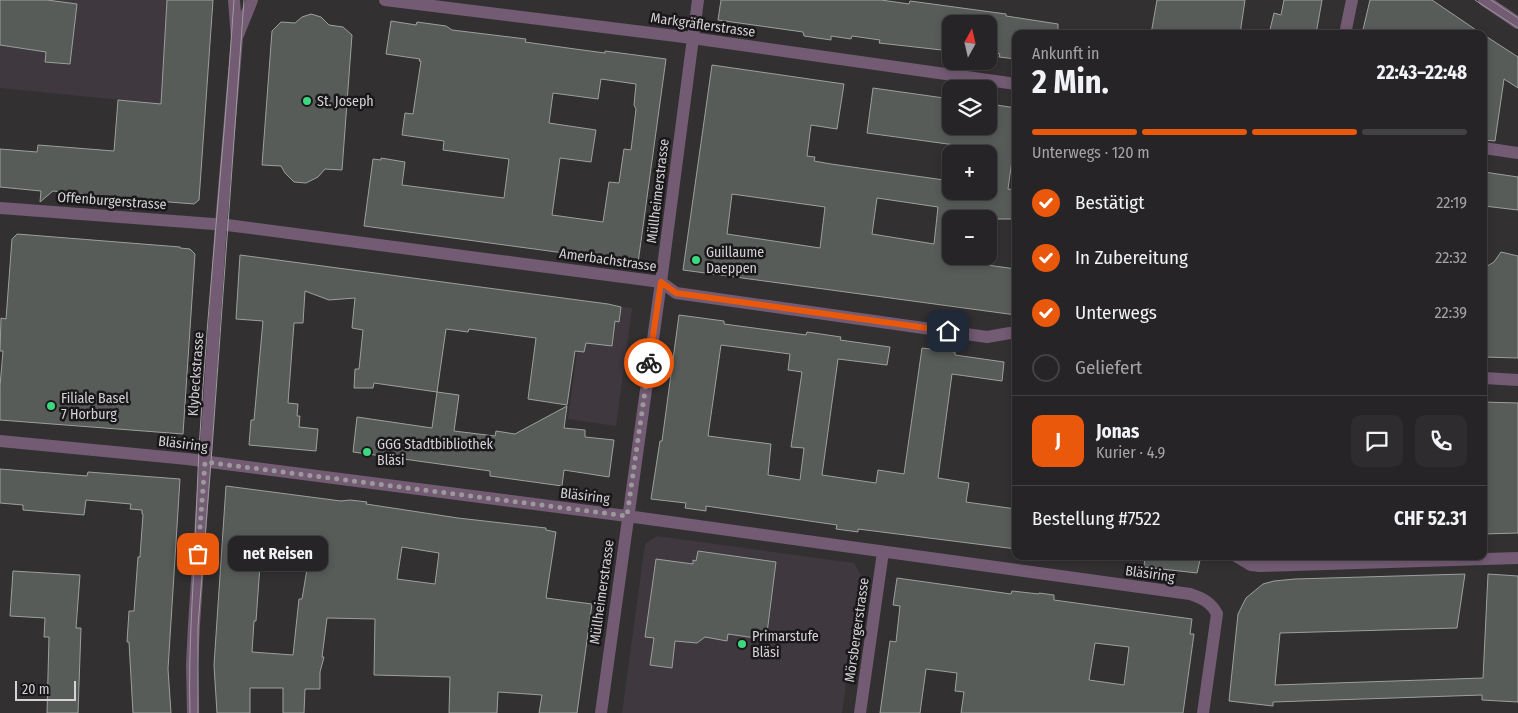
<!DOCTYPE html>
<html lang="de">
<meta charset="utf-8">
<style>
:root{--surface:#262426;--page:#2e2c2e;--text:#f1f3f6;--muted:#a4a4a7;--line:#424143;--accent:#ea580c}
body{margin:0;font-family:"Fira Sans Condensed",sans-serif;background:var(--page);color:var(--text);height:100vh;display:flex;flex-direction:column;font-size:19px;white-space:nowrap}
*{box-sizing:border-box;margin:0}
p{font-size:16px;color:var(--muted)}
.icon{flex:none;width:28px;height:28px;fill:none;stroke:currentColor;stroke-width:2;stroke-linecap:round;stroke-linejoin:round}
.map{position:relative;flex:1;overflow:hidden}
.sheet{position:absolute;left:1012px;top:30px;width:475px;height:530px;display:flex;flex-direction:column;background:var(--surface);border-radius:10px;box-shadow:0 2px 8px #0003,0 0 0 1px var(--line)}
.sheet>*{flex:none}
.needle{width:32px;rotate:8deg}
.controls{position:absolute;left:942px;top:15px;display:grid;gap:10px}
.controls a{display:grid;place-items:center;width:55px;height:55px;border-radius:10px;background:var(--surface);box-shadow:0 2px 8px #0003,0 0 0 1px var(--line);font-size:25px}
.scale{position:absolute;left:15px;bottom:12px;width:61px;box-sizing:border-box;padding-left:5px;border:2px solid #d4d2d4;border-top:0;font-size:14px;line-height:18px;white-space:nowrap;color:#d4d2d4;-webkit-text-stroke:4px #1a181a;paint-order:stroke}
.pin{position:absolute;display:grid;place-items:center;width:42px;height:42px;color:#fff;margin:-21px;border-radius:10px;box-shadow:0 2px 8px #0006}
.courier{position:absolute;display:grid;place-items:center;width:50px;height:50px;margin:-25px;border:4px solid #ea580c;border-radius:50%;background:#fff;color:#222;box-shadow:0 1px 6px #0007}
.bubble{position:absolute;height:35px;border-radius:10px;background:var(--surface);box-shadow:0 2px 8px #0003,0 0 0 1px var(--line);font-size:16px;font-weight:700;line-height:35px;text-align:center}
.summary em{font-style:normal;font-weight:700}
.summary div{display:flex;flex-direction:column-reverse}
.summary{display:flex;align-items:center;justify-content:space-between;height:85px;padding:0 20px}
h1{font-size:32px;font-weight:700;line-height:38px}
.bar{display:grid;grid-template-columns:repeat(4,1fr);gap:8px 5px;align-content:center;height:60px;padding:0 20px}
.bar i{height:6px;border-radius:4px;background:var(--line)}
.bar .on{background:var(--accent)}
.bar p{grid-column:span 4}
.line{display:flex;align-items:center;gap:12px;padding:0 20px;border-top:1px solid var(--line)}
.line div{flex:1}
.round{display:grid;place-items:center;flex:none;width:52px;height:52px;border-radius:10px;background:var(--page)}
ol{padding:0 20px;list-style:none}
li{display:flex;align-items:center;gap:15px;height:55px}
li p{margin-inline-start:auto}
li .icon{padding:5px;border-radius:50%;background:var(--accent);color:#fff;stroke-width:4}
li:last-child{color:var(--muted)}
li i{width:28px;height:28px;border:2px solid var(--line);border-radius:50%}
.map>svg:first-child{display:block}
.built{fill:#3f383f}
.green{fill:#5c375c}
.building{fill:#585c59;stroke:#9ca09d;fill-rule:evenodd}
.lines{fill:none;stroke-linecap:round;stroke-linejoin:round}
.minor{stroke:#735b73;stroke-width:12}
.tertiary{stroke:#735b73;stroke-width:12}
.tram{stroke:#9d9b9d;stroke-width:1}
.done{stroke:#9c999b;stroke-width:5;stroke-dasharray:0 9}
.route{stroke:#ea580c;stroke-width:6}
.poi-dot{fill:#3cd77e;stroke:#1a181a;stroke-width:2}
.labels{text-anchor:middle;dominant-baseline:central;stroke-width:5;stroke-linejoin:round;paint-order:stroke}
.street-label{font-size:14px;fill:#d4d2d4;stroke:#1a181a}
.poi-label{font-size:14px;fill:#d4d2d4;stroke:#1a181a;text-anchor:start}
</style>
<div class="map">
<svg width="1518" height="713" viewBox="0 0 1518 713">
<rect width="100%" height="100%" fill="#333032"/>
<path class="built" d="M0 0H167L161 104 0 88Z
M608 305 632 308 616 426 568 419 577 352 574 351Z
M657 536 854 563 861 575 842 713H622L645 544Z"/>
<path class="green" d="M661 154 667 155 657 225 651 224Z"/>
<path class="building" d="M0 0H47L77 4 70 64 45 62 46 52 0 45Z
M167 0H213L199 200 194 204 132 199 131 210 121 198 53 191 40 202 41 191 0 187V149L37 152 38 145 114 151 118 100 161 104Z
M721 0H881L909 4 910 1 1006 14V16L1058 24V34H1016V59L999 57 1000 54 989 52V24H951V51L879 43 880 40 852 36 851 39 831 36V40L804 36 803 32 718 20Z
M1157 0H1245L1240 34H1151Z
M1284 0H1322L1316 34H1269L1274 13 1281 15Z
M1370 0H1432L1482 34H1362Z
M311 14 321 17 329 25 343 27 352 35 342 170 325 169 318 177 306 183 294 182 285 173 281 166 262 165 272 31 281 22 295 23 302 17Z
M391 21 416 25 417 22 446 26 452 30 526 39 525 42 575 49 605 53V51L666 59 638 263 364 226 373 159 381 160V158L405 162 402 185 504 198 509 159 443 150 444 141 402 135 405 113 413 114 421 61H419L420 59 386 54ZM601 79 636 84 634 105 636 109 631 150 624 149 619 183 609 182 603 222 552 215 560 158 591 162 596 130 549 123 553 93 598 99Z
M1484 35 1518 57V88L1504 79 1495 141 1484 140Z
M712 65 844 84 837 129 811 125 807 156 815 157 814 161 831 164 951 181V191H989V154H954L955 145 867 133 873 88 951 99V126H989L990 104 1016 108V154L1013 153 1008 189 1016 190V219H951V256H988L987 265 1016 269V315L683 270ZM732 194 825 207 820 248 727 234ZM877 198 938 207 934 244 872 234Z
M1484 172 1518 177V210L1484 206Z
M17 234 180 247V248L190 249 195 254 183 434 0 420V386L3 351H0L1 318 6 319 12 239Z
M1501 252 1518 256V358L1484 357V268L1494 262Z
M240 255 608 304 621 307 619 322 615 321 612 346 586 343 584 352 575 351 567 405 528 399 536 338 469 329 468 332 446 329 437 392 374 383 373 388H354L355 369H359L363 330 352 328 355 298 329 300 305 291 303 323H294L288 403 298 404 297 416H300L299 427 318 429 316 451 249 445 251 420H254L263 321 236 319Z
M679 315 724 321V324L806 335 807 332 841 337 840 340 890 347 887 365 838 359 822 475 876 483 878 470 904 474 922 348 955 352V355L1004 362 1002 381 952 374 938 478 969 483 966 502 1016 509V549L858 529V532L836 529 837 525 706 506V511L685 508 686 503 651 499 660 441H662ZM721 345 790 354 788 370 802 372 791 447 804 448 800 480 768 475 771 444 708 436Z
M437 392 459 395 454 431 495 436 496 431 515 434 567 406 564 428 585 430V437L614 440 609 477 564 470 562 486 490 476V471L353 452 357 417 432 428Z
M1484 402 1518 403V533L1484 534Z
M0 469 87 476 88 472 180 479 168 669 171 713H133L129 642H127L129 611H134L138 557H140L143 514H142V510L130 509 131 504 86 500 84 515 23 510V505L0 503Z
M226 486 341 501 350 500 367 502 366 504 458 518 546 528V530L556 532 546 598 592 604 577 713H539L542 695 498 692 497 713H449L450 677 374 675 375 619 327 618 322 657H324L320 672V689H305L304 713H283V688H250V713H217L214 665ZM402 547 439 553 435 584 397 579ZM260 565 307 569 302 599H299L293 655 252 652 254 621H256Z
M698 551 776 562 767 633 766 632 765 638 762 639 728 634 727 641 705 637 697 643 675 641 672 668 650 665 654 638 645 637 656 559 693 564V560L696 561Z
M1145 556H1201L1197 573 1144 567Z
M13 571 80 575 76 628H81L78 713H47L49 637H44L45 618 10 616Z
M1465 574 1457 628 1280 633 1275 685 1483 678 1488 574 1518 576V702L1482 700V695L1273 702V706L1229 701 1238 614 1246 598 1263 584 1274 581 1295 579Z
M897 578 1011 594 1012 591 1039 594V593L1054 595V600L1192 619 1190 634H1194L1183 713H961L964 692 955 691 957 673 926 669 920 713H880L890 641 896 642 900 606 893 605ZM1095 643 1129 647 1124 685 1089 680Z"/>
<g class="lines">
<path class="minor" d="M385 0 692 38 1016 84
M1484 0 1518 23
M1345 34 1352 0
M1484 148 1518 153
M0 208 227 225 661 282 676 293 987 337 1010 333 1016 334
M1484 378 1518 380
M0 441 187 459 627 516 1190 594C1202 598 1211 602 1217 614L1203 713
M1236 556 1251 565 1260 566 1518 558
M601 713 661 282 698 0
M860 713 883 552"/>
<path class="tertiary" d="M238 35 252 0
M193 713 192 665 194 625 221 224 237 38 234 0"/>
<path class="tram" d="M1475 0 1518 28
M1491 0 1518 18
M190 713C188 647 194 582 196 517 202 344 223 172 234 0
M198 713V626L211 462 244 0"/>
</g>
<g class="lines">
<path class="done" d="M198 554 205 462 627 516 649 363"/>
<path class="route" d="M649 363 661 282 676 293 948 331"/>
</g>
<g class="poi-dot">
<circle cx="307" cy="101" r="5"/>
<circle cx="696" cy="260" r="5"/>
<circle cx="51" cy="406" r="5"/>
<circle cx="367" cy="452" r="5"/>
<circle cx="742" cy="644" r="5"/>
</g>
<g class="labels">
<g class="street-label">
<text transform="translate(703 25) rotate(8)">Markgräflerstrasse</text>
<text transform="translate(658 191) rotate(-83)">Müllheimerstrasse</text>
<text transform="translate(112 201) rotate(4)">Offenburgerstrasse</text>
<text transform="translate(608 260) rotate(8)">Amerbachstrasse</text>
<text transform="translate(196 374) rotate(-86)">Klybeckstrasse</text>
<text transform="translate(183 444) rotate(7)">Bläsiring</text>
<text transform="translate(585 496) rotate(7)">Bläsiring</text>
<text transform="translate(1150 574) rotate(8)">Bläsiring</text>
<text transform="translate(602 592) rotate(-82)">Müllheimerstrasse</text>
<text transform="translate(857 630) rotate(-82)">Mörsbergerstrasse</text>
</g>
<g class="poi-label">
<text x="317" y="101">St. Joseph</text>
<text x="706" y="252">Guillaume<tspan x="706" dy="16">Daeppen</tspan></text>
<text x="61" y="398">Filiale Basel<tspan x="61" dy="16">7 Horburg</tspan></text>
<text x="377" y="444">GGG Stadtbibliothek<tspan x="377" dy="16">Bläsi</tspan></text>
<text x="752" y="636">Primarstufe<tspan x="752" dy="16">Bläsi</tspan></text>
</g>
</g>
</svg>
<div class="controls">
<a><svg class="needle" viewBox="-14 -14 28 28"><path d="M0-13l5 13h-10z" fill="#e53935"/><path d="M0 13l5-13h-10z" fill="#a4a4a7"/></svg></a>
<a><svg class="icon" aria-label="layers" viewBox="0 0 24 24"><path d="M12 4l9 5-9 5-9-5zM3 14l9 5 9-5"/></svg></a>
<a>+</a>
<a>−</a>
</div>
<div class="scale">20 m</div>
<div class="pin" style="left:198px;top:554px;background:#ea580c"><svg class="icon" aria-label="bag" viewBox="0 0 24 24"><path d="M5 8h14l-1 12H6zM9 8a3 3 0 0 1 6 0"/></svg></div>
<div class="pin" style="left:948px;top:331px;background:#1f2937"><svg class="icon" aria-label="home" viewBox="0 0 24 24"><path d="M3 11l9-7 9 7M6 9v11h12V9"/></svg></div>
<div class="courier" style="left:649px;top:363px"><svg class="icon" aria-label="bike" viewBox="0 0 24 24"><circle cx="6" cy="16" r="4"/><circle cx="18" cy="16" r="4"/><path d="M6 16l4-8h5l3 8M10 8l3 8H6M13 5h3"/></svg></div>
<div class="bubble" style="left:228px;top:536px;width:100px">net Reisen</div>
<section class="sheet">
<div class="summary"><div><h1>2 Min.</h1><p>Ankunft in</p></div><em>22:43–22:48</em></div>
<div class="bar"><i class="on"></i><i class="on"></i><i class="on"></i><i></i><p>Unterwegs · 120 m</p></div>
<ol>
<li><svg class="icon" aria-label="check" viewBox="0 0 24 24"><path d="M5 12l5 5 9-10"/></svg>Bestätigt<p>22:19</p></li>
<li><svg class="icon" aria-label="check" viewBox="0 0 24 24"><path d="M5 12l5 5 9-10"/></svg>In Zubereitung<p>22:32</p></li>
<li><svg class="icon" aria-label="check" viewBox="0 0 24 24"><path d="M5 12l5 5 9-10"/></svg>Unterwegs<p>22:39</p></li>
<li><i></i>Geliefert</li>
</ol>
<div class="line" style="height:90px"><b class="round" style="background:var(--accent);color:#fff">J</b><div><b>Jonas</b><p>Kurier · 4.9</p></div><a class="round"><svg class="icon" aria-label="chat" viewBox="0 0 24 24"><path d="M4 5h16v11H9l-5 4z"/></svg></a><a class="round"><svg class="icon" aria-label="phone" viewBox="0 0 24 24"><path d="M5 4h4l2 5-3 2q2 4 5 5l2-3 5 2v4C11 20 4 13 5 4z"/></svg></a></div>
<div class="line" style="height:65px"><div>Bestellung #7522</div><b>CHF 52.31</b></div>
</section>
</div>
